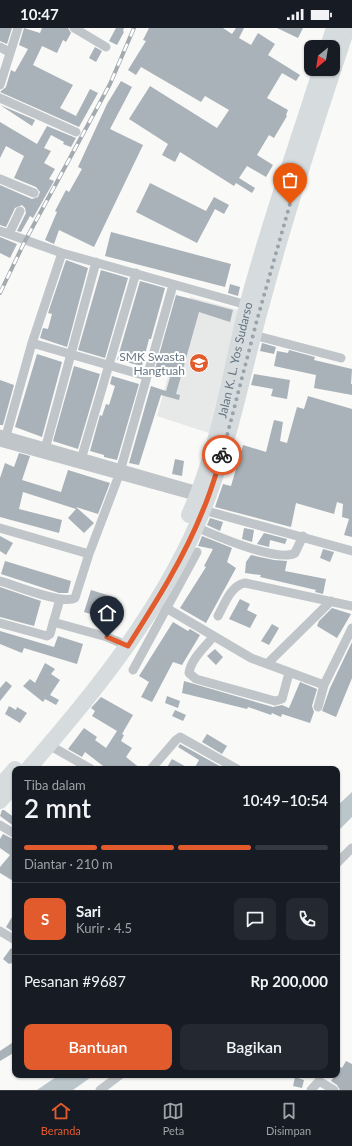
<!DOCTYPE html>
<html lang="id">
<meta charset="utf-8">
<style>
:root{--surface:#171b24;--page:#242831;--text:#f1f3f6;--muted:#9ea1a6;--line:#363941;--accent:#e25b2d}
body{margin:0;font-family:Lato,sans-serif;background:var(--page);color:var(--text);height:100vh;display:flex;flex-direction:column;font-size:15px;white-space:nowrap}
*{box-sizing:border-box;margin:0}
p{font-size:13px;color:var(--muted)}
.icon{flex:none;width:22px;height:22px;fill:none;stroke:currentColor;stroke-width:2;stroke-linecap:round;stroke-linejoin:round}
.map{position:relative;flex:1;overflow:hidden}
.details{position:absolute;left:12px;top:738px;width:328px;height:312px;display:flex;flex-direction:column;background:var(--surface);border-radius:8px;box-shadow:0 1px 3px #0004}
.details>*{flex:none}
.needle{width:26px;rotate:210deg}
.buttons{position:absolute;left:304px;top:12px;display:grid;gap:8px}
.buttons a{display:grid;place-items:center;width:36px;height:36px;border-radius:8px;background:var(--surface);box-shadow:0 1px 3px #0004;font-size:20px}
.pin{position:absolute;display:grid;place-items:center;width:34px;height:34px;color:#fff;margin:-41px -17px;border-radius:50% 50% 50% 0;rotate:-45deg;box-shadow:0 0 4px #0007}
.pin .icon{rotate:45deg}
.courier{position:absolute;display:grid;place-items:center;width:40px;height:40px;margin:-20px;border:3px solid #e25b2d;border-radius:50%;background:#fff;color:#222;box-shadow:0 1px 5px #0007}
.headline em{font-style:normal;font-weight:600}
.headline div{display:flex;flex-direction:column-reverse}
.headline{display:flex;align-items:center;justify-content:space-between;height:68px;padding:0 12px}
h1{font-size:26px;font-weight:600;line-height:30px}
.bar{display:grid;grid-template-columns:repeat(4,1fr);gap:6px 4px;align-content:center;height:48px;padding:0 12px}
.bar i{height:5px;border-radius:3px;background:var(--line)}
.bar .selected{background:var(--accent)}
.bar p{grid-column:span 4}
.line{display:flex;align-items:center;gap:10px;padding:0 12px;border-top:1px solid var(--line)}
.line div{flex:1}
.round{display:grid;place-items:center;flex:none;width:42px;height:42px;border-radius:8px;background:var(--page)}
.cta{display:flex;gap:8px;margin-top:auto;padding:8px 12px}
.cta a{flex:1;height:46px;border-radius:8px;background:var(--accent);color:#fff;font-size:16px;font-weight:600;line-height:46px;text-align:center}
.cta a+a{background:var(--page);color:var(--text)}
.status{display:flex;justify-content:space-between;align-items:center;height:28px;padding:0 20px;background:var(--surface);direction:ltr}
.status svg{height:11px;fill:currentColor}
.menu{display:flex;justify-content:space-around;align-items:center;height:56px;border-top:1px solid var(--line);background:var(--surface);font-size:11px;color:var(--muted)}
.menu a{display:grid;justify-items:center;gap:2px}
.menu .selected{color:var(--accent)}
.map>svg:first-child{display:block}
.built{fill:#e7e8e8}
.water{fill:#bbc6cb}
.building{fill:#a9b2b8}
.lines{fill:none;stroke-linecap:round;stroke-linejoin:round}
.street{stroke:#c0c5c9;stroke-width:9}
.highway{stroke:#d6dbde;stroke-width:16}
.rail-casing{stroke:#a3aab0;stroke-width:4}
.rail{stroke:#fff;stroke-width:2.5;stroke-dasharray:8;stroke-linecap:butt}
.done{stroke:#98a3aa;stroke-width:4;stroke-dasharray:0 7.2}
.route{stroke:#e25b2d;stroke-width:5}
.labels{text-anchor:middle;dominant-baseline:central;stroke-width:4;stroke-linejoin:round;paint-order:stroke}
.poi-label{font-size:12px;fill:#647481;stroke:#fff;text-anchor:end}
.street-label{font-size:12px;fill:#647481;stroke:#fff}
</style>
<div class="status"><b>10:47</b><svg viewBox="0 0 49 12"><path d="M0 12V9h3v3zM5 12V6h3v6zM10 12V3h3v9zM15 12V0h3v12zM26 1h20v11H26zM47 4h2v5h-2z"/></svg></div>
<div class="map">
<svg width="352" height="1062" viewBox="0 0 352 1062">
<rect width="100%" height="100%" fill="#f9f9f7"/>
<path class="built" d="M190 269 238 282 209 405 157 388Z"/>
<path class="water" d="M352 764V789L337 804V778Z
M59 1047H94L73 1062H37Z"/>
<path class="building" d="M0 0H12L7 16 0 13Z
M24 0 40 5 42 0H68L71 5 66 14 63 12 57 25 42 18 33 37 73 57 60 80 76 88 90 61 98 65 79 99 0 64 6 59 11 42 15 44 28 21 19 17Z
M116 0H124L123 3 124 4 117 17 109 13Z
M149 0H223L232 6 236 0H244L239 10 251 17 258 5 275 16 268 27 300 47 296 53 282 45 267 70 288 82 286 87 287 88 274 110 269 107 257 127 273 137 266 149 247 138 239 150 255 160 252 165 236 155 234 158 180 124 175 134 162 127 168 116 129 91 150 58 217 100 229 82 205 68 201 74 141 39 136 47 128 42 146 13 143 12Z
M277 0H303L298 10Z
M95 19 102 23 96 34 89 30Z
M121 53 132 59 110 101 143 117 94 219 59 202 54 216 45 212 57 184 55 183 66 162 69 164 82 141 78 139 107 76Z
M0 77 35 92 32 98Z
M0 94 37 116 47 98 76 110 71 119 63 116 64 114 51 107 44 120 51 123 44 135 55 141 49 151 54 153 33 190 30 188 21 204 17 203 26 185 25 180 22 177 15 180 6 199 0 197V157L32 171 38 169 40 164 36 159 14 150 24 128 6 118 0 130Z
M150 155 206 183 214 169 229 177 224 186 215 181 197 215 136 184Z
M111 204 231 236 225 259 105 228Z
M0 209 17 216 10 230 0 225Z
M66 232 88 240 67 319 40 310 43 300 48 301 52 286 48 285Z
M101 242 128 250 105 330 78 322Z
M140 253 165 260 151 311H149L142 338 117 332Z
M230 256 240 259 238 268 228 265Z
M176 267 233 282 230 294 199 284 176 366 180 367 179 372 161 367 139 437 129 435 151 358 166 363 171 346 155 341Z
M262 315 276 319 274 326 260 323Z
M289 322 315 329 314 332 352 341 351 356H352V367L314 360 316 347 274 338 277 323 288 325Z
M37 326 62 334 42 409 15 399Z
M74 338 100 346 78 421 53 413Z
M254 346 290 352 287 371 271 368 273 361 251 357Z
M112 348 139 356 117 432 104 429V427L90 423 100 387 102 388 106 376 109 377 115 358 110 356Z
M0 352 14 357 3 397H0Z
M308 368 352 381V509L344 507 349 491 342 489 343 476 337 474 334 486 296 475 291 499 215 479 223 456 231 458 243 417 266 424 274 392 283 394 280 413 287 415 297 379 304 381Z
M19 425 30 428 22 452 61 464 68 442 110 455 98 486 76 479 94 495 84 505 68 490 76 481 23 464 19 481 62 492 59 505 0 489V450L5 435 14 439Z
M175 431 184 433 182 448 172 446Z
M210 490 223 494 220 503 207 497Z
M244 500 254 502 252 514 242 511Z
M264 505 287 511 285 516 270 512 269 519 257 516Z
M0 508 13 515 6 527 0 523Z
M202 508 232 520 227 534 236 540 206 595 180 580 206 539 204 538 213 521 198 518Z
M323 521 334 524 330 534 320 530Z
M251 527 274 532 287 533 285 543 326 551 323 566 315 564 316 562 260 549 261 547 245 545 246 534Z
M5 533 71 553 68 565H59L1 546Z
M0 559 41 573 34 598 0 589Z
M91 562 117 570 110 592 84 584Z
M240 571 250 576 247 582 257 587 250 600 229 591Z
M332 580 351 586 337 610 317 598 319 593Z
M173 594 188 603 190 601 200 607 182 637 173 634 152 674 141 669 149 654 139 648Z
M272 596 279 600 269 617 261 613Z
M0 603 54 619 58 608 83 616 77 636 24 620 22 625 0 616Z
M352 614V650L336 689 322 683 330 660Z
M215 621 223 629 216 637 207 628Z
M45 635 55 641 51 646 60 652 50 667 59 672 56 677 45 671 43 674 23 658 30 651 35 655Z
M6 653 12 658 0 673V660Z
M184 653 273 679 282 677 289 680 300 654 317 661 312 678 314 684 310 695 282 686 281 689 272 685 271 687 248 679 247 681 182 665Z
M167 668 180 673 178 680 165 675Z
M101 669 133 687 122 706 124 707 121 713 132 720 126 729 141 741H107L85 724 82 729 68 721 84 700 97 709 95 712 106 720 117 703 92 688 95 683 91 680Z
M9 678 16 682 17 679 27 685 20 695 5 686Z
M175 682 186 687 183 693 172 688Z
M207 706 227 718 222 726 202 714Z
M180 716 225 741H194L199 732 178 719Z
M172 731 190 741H166Z
M2 782H4L15 790V799L0 788Z
M3 806 15 812V854L0 845V839L10 827 0 820V811Z
M15 884V905L6 899Z
M11 920 15 924V938L11 935 9 936 3 931Z
M15 1013V1024L0 1033V1023Z
M346 1033 352 1036V1062H340L337 1057 331 1053 335 1047H337V1037L342 1040Z
M295 1049 304 1052 302 1060 293 1058Z"/>
<g class="lines">
<path class="street" d="M74 0 106 19
M0 19 9 24
M0 57 18 0
M0 70 76 104
M0 151 34 165
M0 203 62 225 247 277
M9 206 20 183
M250 306 341 330
M32 315 146 348
M0 406 202 464
M6 408 32 315 62 225
M0 414 191 467
M44 425 96 234
M80 435 136 245
M203 482 352 523
M196 499C214 507 278 535 295 525L303 508
M0 500 89 526
M0 553C15 557 62 577 75 570L89 526 119 447 173 257
M156 574 251 630 324 657
M218 588C224 577 231 557 245 555L352 578
M53 594 107 609 128 618
M0 595 47 608 50 606 60 571
M213 609C204 620 191 631 189 645L196 651 275 673 282 671 289 645
M267 636 331 573
M133 642 197 524
M318 679 324 657 352 600
M49 717 91 741
M151 741 176 712 180 709 237 741
M0 797 15 806
M337 835 352 820
M0 903 15 912
M100 1062 120 1047
M311 1062 319 1053 334 1062"/>
<g class="highway">
<path d="M328 19 334 0"/>
<path id="s1" d="M189 487C219 421 229 347 247 278 268 198 296 120 321 41"/>
<path d="M28 741C90 670 150 596 191 510 226 435 240 354 262 275 287 182 317 91 347 0"/>
<path d="M0 758 15 741"/>
<path d="M0 773 15 756"/>
</g>
<defs>
<path id="rail" d="M0 265 25 213 110 56 134 0"/>
</defs>
<use href="#rail" class="rail-casing"/>
<use href="#rail" class="rail"/>
</g>
<g class="lines">
<path class="done" d="M222 427 257 292 290 176"/>
<path class="route" d="M107 609 128 618C156 574 184 530 203 482 211 464 216 445 222 427"/>
</g>
<defs>
<symbol id="school-disc" viewBox="-11 -11 22 22"><circle r="9.5" fill="#e25b2d" stroke="#fff"/><path d="M0-5L7-2L0 1L-7-2ZM-4 1L0 2.5L4 1V4Q0 6-4 4Z" fill="#fff"/></symbol>
</defs>
<g fill-rule="evenodd">
<use href="#school-disc" x="188" y="324" width="22" height="22"/>
</g>
<g class="labels">
<g class="poi-label">
<text x="185" y="328">SMK Swasta<tspan x="185" dy="14">Hangtuah</tspan></text>
</g>
<g class="street-label">
<text stroke="none"><textPath href="#s1" startOffset="162">Jalan K. L. Yos Sudarso</textPath></text>
</g>
</g>
</svg>
<div class="buttons">
<a><svg class="needle" viewBox="-14 -14 28 28"><path d="M0-13l5 13h-10z" fill="#e53935"/><path d="M0 13l5-13h-10z" fill="#9ea1a6"/></svg></a>
</div>
<div class="pin" style="left:290px;top:176px;background:#ea580c"><svg class="icon" aria-label="bag" viewBox="0 0 24 24"><path d="M5 8h14l-1 12H6zM9 8a3 3 0 0 1 6 0"/></svg></div>
<div class="pin" style="left:107px;top:609px;background:#1f2937"><svg class="icon" aria-label="home" viewBox="0 0 24 24"><path d="M3 11l9-7 9 7M6 9v11h12V9"/></svg></div>
<div class="courier" style="left:222px;top:427px"><svg class="icon" aria-label="bike" viewBox="0 0 24 24"><circle cx="6" cy="16" r="4"/><circle cx="18" cy="16" r="4"/><path d="M6 16l4-8h5l3 8M10 8l3 8H6M13 5h3"/></svg></div>
<section class="details">
<div class="headline"><div><h1>2 mnt</h1><p>Tiba dalam</p></div><em>10:49–10:54</em></div>
<div class="bar"><i class="selected"></i><i class="selected"></i><i class="selected"></i><i></i><p>Diantar · 210 m</p></div>
<div class="line" style="height:72px"><b class="round" style="background:var(--accent);color:#fff">S</b><div><b>Sari</b><p>Kurir · 4.5</p></div><a class="round"><svg class="icon" aria-label="chat" viewBox="0 0 24 24"><path d="M4 5h16v11H9l-5 4z"/></svg></a><a class="round"><svg class="icon" aria-label="phone" viewBox="0 0 24 24"><path d="M5 4h4l2 5-3 2q2 4 5 5l2-3 5 2v4C11 20 4 13 5 4z"/></svg></a></div>
<div class="line" style="height:52px"><div>Pesanan #9687</div><b>Rp 200,000</b></div>
<div class="cta"><a>Bantuan</a><a>Bagikan</a></div>
</section>
</div>
<nav class="menu">
<a class="selected"><svg class="icon" aria-label="home" viewBox="0 0 24 24"><path d="M3 11l9-7 9 7M6 9v11h12V9"/></svg>Beranda</a>
<a><svg class="icon" aria-label="map" viewBox="0 0 24 24"><path d="M3 6l6-2 6 2 6-2v14l-6 2-6-2-6 2zM9 4v14M15 6v14"/></svg>Peta</a>
<a><svg class="icon" aria-label="saved" viewBox="0 0 24 24"><path d="M7 4h10v16l-5-4-5 4z"/></svg>Disimpan</a>
</nav>
